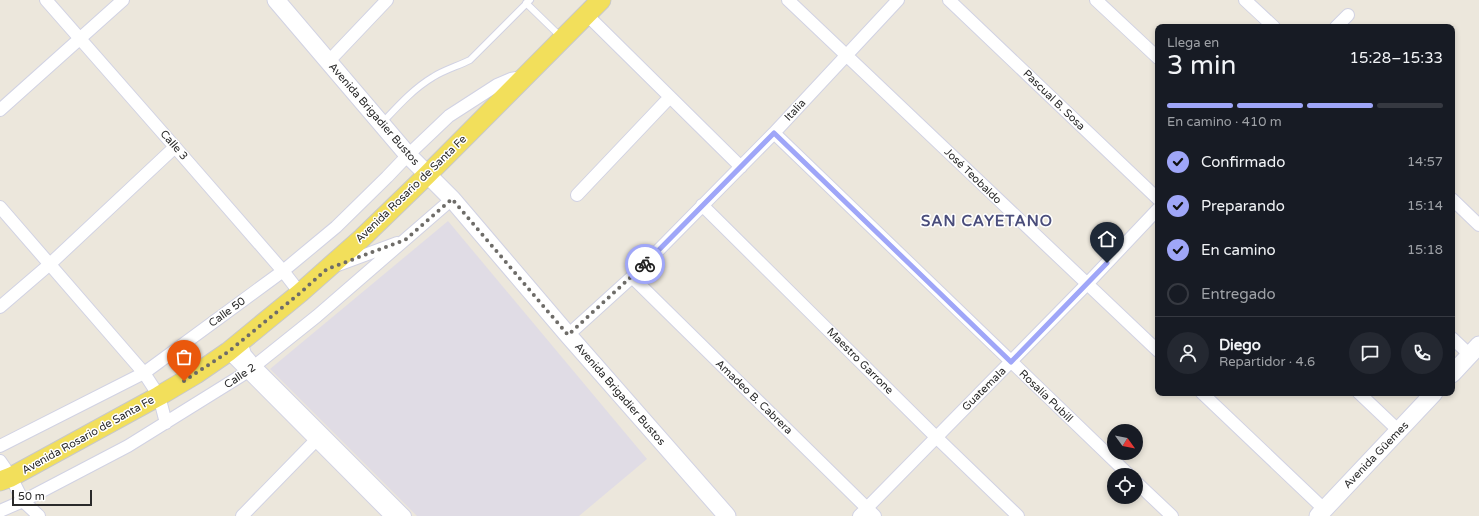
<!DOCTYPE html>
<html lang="es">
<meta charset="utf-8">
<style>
:root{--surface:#171b24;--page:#242831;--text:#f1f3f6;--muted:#9ea1a6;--line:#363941;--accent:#9fa6f8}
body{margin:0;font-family:"Varela Round",sans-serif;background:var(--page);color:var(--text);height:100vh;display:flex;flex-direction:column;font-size:15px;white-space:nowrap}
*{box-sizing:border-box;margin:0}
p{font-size:13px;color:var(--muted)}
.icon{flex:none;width:22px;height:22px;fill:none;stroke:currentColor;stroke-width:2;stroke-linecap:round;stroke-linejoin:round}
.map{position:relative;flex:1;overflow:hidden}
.side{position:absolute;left:1155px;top:24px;width:300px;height:372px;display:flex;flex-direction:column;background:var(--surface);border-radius:8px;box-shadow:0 2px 6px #0003}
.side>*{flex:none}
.needle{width:26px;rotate:123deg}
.fabs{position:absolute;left:1107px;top:424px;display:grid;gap:8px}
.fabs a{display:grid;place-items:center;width:36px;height:36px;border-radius:50%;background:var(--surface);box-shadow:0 2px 6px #0003;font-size:20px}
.scale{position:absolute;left:12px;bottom:10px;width:80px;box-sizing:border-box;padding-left:4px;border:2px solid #2a2a2a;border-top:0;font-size:11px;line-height:14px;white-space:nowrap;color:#2a2a2a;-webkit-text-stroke:3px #fff;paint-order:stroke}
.pin{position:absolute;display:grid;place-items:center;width:34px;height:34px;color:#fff;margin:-41px -17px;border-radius:50% 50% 50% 0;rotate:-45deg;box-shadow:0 0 4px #0007}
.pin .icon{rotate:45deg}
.courier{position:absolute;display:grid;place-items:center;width:40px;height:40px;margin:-20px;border:3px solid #9fa6f8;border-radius:50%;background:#fff;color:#222;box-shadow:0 1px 5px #0007}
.headline em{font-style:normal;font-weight:600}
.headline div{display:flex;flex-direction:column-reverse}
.headline{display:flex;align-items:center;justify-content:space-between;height:68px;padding:0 12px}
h1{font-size:26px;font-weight:600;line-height:30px}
.bar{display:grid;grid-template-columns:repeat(4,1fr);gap:6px 4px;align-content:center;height:48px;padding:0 12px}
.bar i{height:5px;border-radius:3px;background:var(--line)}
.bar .selected{background:var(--accent)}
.bar p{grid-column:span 4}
.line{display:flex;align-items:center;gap:10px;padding:0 12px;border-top:1px solid var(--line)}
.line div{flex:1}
.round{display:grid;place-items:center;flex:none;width:42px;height:42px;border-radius:21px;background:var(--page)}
ol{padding:0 12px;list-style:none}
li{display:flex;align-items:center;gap:12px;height:44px}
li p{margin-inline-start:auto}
li .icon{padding:4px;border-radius:50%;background:var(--accent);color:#111;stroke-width:4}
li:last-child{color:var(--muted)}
li i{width:22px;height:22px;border:2px solid var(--line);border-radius:50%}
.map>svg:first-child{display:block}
.industrial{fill:#e0dce5}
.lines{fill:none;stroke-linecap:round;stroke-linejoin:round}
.lane-casing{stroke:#d1d2e3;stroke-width:8}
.street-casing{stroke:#d1d2e3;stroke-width:14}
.secondary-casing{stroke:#d1d2e3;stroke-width:19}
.primary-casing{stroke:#c8c8c8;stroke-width:21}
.lane{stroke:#fff;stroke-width:6}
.street{stroke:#fff;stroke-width:12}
.secondary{stroke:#fff;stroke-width:17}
.primary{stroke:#f2df5b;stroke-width:19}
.done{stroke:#6e6c68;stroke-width:4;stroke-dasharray:0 7.2}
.route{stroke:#9fa6f8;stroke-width:5}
.labels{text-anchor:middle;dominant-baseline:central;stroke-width:3;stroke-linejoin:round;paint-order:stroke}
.street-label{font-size:11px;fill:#2a2a2a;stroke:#fff}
.district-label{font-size:15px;font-weight:bold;letter-spacing:1px;fill:#4a4d7b;stroke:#fff}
</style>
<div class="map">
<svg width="1479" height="516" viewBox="0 0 1479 516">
<rect width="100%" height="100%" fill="#ece7dc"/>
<path class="industrial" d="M448 221 647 459 579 516H417L270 369Z"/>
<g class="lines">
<defs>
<path id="lane" d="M526 3 561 37
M382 123C398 106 413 89 433 77 444 70 458 66 470 60L530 0"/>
<path id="street" d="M46 0 175 147 283 271 300 293
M788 0 1158 351
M949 0 1158 199
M1096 0 1158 58
M1245 0 1274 27
M587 15 741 167
M1336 27 1348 15
M329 61 387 0
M0 110 123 0
M774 133 1129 475
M577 195 670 97
M1452 199 1479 225
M702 205 936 437 1018 516
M0 207 144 373 159 396 166 423
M338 265 397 243
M632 277 875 516
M0 307 50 264 175 147
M568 335 632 277 774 133 898 0
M1452 338 1470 355
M241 342 245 354 255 366 405 516
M228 352 391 516
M1202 393 1324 509
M1359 393 1399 431
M0 446 144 373 283 271 336 227 387 177 408 155 449 116 497 85 511 79 522 77
M0 461 11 477 23 501 39 516
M1136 482 1172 516
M0 511 23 501 128 446 247 372 317 316 452 199
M242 516 321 435
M859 516 1087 284 1158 209"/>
<path id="secondary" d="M276 0 408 155 452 199 568 335 727 516
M1452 374 1479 345
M1318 516 1434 393"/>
<path id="primary" d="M0 481 11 477 159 396 196 374 228 352 300 293 362 238 427 175 601 0"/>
</defs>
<use href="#lane" class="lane-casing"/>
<use href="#street" class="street-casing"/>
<use href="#secondary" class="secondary-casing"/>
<use href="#primary" class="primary-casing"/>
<use href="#lane" class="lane"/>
<use href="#street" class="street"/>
<use href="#secondary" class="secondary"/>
<use href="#primary" class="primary"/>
</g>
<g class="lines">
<path class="done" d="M184 381 228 352 300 293 327 269 405 240 452 199 568 335 645 264"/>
<path class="route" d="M645 264 774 133 1011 362 1107 263"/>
</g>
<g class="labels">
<g class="street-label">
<text transform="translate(1054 100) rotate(44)">Pascual B. Sosa</text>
<text transform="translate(795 110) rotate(-47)">Italia</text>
<text transform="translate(374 114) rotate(49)">Avenida Brigadier Bustos</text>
<text transform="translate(174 145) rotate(49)">Calle 3</text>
<text transform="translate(973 176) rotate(44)">José Teobaldo</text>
<text transform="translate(411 189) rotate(-44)">Avenida Rosario de Santa Fe</text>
<text transform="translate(227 312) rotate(-36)">Calle 50</text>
<text transform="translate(860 361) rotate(45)">Maestro Garrone</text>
<text transform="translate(240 376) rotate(-34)">Calle 2</text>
<text transform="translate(984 389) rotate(-45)">Guatemala</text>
<text transform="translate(620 394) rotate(49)">Avenida Brigadier Bustos</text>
<text transform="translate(1046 396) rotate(44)">Rosalía Pubill</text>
<text transform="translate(754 397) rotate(44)">Amadeo B. Cabrera</text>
<text transform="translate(88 435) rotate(-29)">Avenida Rosario de Santa Fe</text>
<text transform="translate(1376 455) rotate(-46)">Avenida Güemes</text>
</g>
<g class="district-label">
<text x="987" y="221">SAN CAYETANO</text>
</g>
</g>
</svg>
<div class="fabs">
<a><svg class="needle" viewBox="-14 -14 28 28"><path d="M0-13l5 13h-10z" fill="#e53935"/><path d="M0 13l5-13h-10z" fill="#9ea1a6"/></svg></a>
<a><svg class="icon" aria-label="locate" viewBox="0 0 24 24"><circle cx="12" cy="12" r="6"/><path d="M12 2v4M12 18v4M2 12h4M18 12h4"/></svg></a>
</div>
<div class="scale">50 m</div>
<div class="pin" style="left:184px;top:381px;background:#ea580c"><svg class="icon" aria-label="bag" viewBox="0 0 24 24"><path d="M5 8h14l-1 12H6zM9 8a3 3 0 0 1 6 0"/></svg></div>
<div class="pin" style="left:1107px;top:263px;background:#1f2937"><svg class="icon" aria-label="home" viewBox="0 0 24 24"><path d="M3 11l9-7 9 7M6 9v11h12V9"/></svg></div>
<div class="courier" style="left:645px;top:264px"><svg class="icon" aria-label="bike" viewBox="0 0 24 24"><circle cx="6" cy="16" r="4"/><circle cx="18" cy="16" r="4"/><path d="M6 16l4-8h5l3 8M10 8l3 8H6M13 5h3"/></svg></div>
<section class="side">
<div class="headline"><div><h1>3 min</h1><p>Llega en</p></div><em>15:28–15:33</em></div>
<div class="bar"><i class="selected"></i><i class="selected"></i><i class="selected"></i><i></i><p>En camino · 410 m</p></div>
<ol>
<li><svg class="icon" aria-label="check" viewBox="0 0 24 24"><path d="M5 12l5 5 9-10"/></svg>Confirmado<p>14:57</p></li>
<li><svg class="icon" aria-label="check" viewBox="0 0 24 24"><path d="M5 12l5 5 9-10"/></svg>Preparando<p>15:14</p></li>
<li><svg class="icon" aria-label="check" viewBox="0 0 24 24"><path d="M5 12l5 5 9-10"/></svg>En camino<p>15:18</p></li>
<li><i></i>Entregado</li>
</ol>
<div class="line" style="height:72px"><a class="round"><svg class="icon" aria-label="person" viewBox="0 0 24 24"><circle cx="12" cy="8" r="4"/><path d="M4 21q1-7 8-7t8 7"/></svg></a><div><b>Diego</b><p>Repartidor · 4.6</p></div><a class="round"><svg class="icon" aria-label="chat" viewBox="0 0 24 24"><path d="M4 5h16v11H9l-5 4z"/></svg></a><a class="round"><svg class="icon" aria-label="phone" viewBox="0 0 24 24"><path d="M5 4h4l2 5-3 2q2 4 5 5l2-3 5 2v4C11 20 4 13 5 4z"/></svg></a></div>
</section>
</div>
